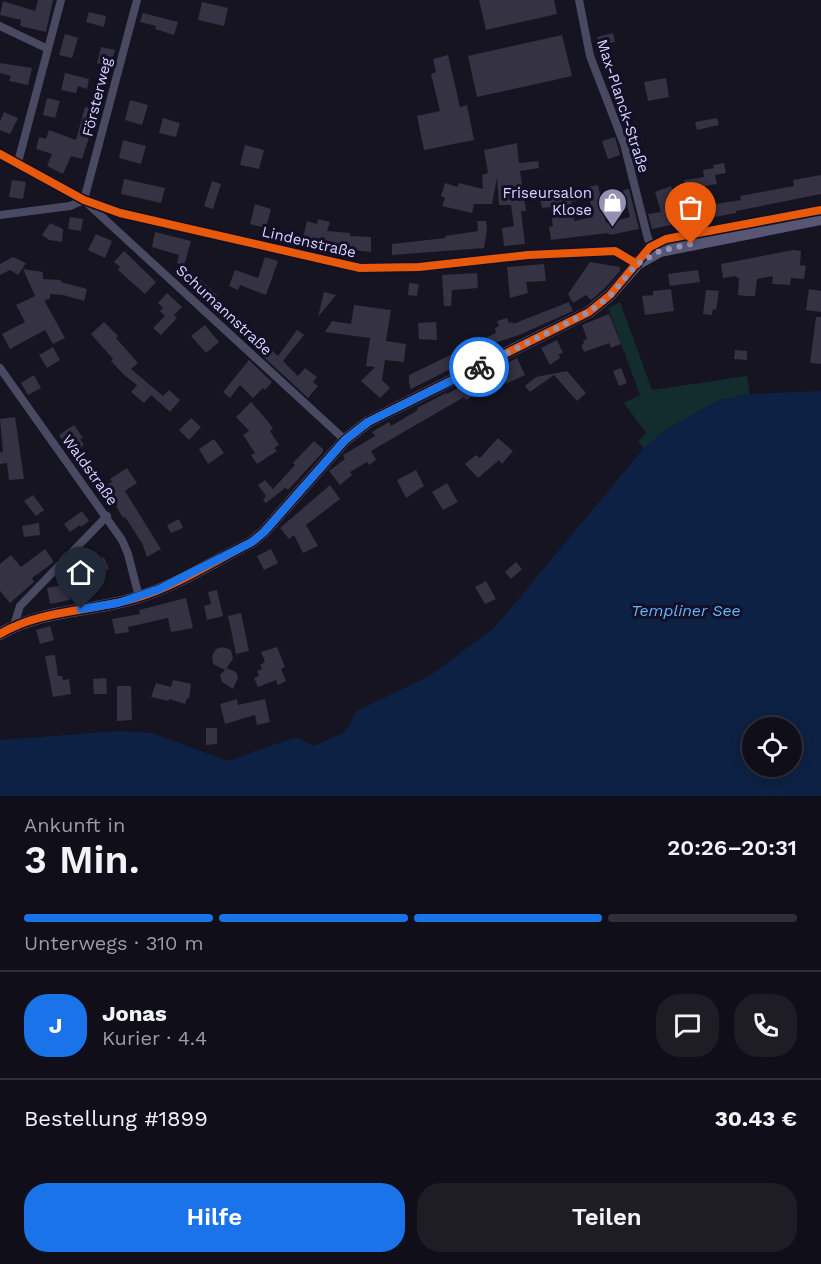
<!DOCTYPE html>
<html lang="de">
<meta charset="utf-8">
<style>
:root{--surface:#100f19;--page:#1e1d26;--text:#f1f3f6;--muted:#9c9ca2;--line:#302f38;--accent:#1a73e8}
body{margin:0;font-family:"Work Sans",sans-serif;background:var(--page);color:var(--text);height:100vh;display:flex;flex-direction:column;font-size:22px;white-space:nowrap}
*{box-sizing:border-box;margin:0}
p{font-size:20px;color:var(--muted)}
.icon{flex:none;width:33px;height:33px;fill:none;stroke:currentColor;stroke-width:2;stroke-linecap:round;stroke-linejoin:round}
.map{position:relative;height:796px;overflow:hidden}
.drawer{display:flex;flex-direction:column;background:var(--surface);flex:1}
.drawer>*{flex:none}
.tools{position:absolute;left:742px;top:717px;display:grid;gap:12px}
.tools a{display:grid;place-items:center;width:60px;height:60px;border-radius:50%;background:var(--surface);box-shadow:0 3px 15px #0003,0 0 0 2px var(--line);font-size:30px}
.pin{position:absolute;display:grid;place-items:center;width:51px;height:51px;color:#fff;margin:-62px -26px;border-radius:50% 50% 50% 0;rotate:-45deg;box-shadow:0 0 6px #0007}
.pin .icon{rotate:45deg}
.courier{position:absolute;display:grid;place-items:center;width:60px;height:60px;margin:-30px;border:4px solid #1a73e8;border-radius:50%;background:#fff;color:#222;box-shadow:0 2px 8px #0007}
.headline em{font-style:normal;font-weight:600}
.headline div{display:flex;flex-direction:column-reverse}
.headline{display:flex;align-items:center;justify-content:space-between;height:102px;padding:0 24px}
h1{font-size:39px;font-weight:600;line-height:45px}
.bar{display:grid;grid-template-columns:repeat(4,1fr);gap:9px 6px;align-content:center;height:72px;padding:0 24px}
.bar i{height:8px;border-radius:4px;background:var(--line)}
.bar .selected{background:var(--accent)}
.bar p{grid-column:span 4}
.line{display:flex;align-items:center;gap:15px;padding:0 24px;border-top:2px solid var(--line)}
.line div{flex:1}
.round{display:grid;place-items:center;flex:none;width:63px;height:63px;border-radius:24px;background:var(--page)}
.cta{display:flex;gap:12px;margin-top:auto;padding:12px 24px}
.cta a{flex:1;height:69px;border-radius:24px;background:var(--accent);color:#fff;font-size:24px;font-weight:600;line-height:69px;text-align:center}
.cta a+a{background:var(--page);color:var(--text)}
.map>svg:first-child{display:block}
.green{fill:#132c2d}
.water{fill:#0d2144;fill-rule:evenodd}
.building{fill:#343243;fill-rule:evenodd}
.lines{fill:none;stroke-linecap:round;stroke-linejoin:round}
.street{stroke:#4a4962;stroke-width:8}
.secondary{stroke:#575674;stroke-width:12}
.cycleway-casing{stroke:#130f26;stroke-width:11}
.cycleway{stroke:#e8590c;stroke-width:8}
.done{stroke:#9591b1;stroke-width:6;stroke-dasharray:0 10.8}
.route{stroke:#1a73e8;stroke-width:8}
.labels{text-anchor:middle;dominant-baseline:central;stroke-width:6;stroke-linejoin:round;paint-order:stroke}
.street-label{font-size:15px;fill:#d9d4ff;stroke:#130f26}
.poi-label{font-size:15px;fill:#d9d4ff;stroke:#130f26;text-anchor:end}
.water-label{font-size:16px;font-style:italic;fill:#62b6ff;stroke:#130f26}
</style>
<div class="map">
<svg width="821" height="796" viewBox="0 0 821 796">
<rect width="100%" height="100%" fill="#161421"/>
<path class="green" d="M620 302 652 390 747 376 750 394 719 400 666 430 644 448 638 442 646 433 624 403 640 395 608 308Z"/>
<path class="water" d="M821 391V796H0V740L118 731 152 733 228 761 296 737 314 746 345 732 357 711 431 675 495 627 644 448 666 430 719 400 750 394ZM753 728H792V766H753Z"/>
<path class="building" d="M38 0H53L46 32 20 26 21 20 0 15 3 1 35 11Z
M479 0H554L557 14 486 30Z
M202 2 228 8 224 26 198 20Z
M89 12 106 16 104 27 86 22Z
M143 13 178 22 174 35 155 29 156 26 140 22Z
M613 33 615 42 599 45 597 37Z
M65 34 78 38 72 58 59 55Z
M562 35 572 76 477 97 468 56Z
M101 47 115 50 110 67 97 63Z
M448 55 460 107 467 105 474 140 424 150 417 116 440 111 431 74 436 72 433 59Z
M0 63 32 68 28 85 9 81 11 76 0 73Z
M65 73 89 79 87 89 78 86 76 93 61 90Z
M666 78 669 97 648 101 644 82Z
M47 98 60 101 55 118 43 115Z
M130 100 148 105 142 125 125 120Z
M85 107 98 110 82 159 71 156 63 174 47 166 52 154 36 149 39 137 46 139 49 130 76 140Z
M4 112 18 118 10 134 0 130V121Z
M163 118 180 123 176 137 159 133Z
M717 118 719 125 697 130 695 122Z
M615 137 620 155 608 159 602 141Z
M123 140 146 146 141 164 119 158Z
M517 143 519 163 538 161 539 168 520 171 526 211H521L525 244 504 246 502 228 514 226 511 205H499L497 178 492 204H474L472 213 442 206 445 198 441 196 445 183 457 187 459 183 483 189 482 175 488 173 484 150Z
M245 145 264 150 259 169 240 165Z
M724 163 726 173 715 175 717 184 705 186 709 205 741 200 740 196 794 186 793 180 821 175V194L736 211V213L715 217 714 214 693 218 691 208H689L684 180 704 177 703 170 714 168V170L713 165Z
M124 179 165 188 161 203 121 194Z
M12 180 26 182 23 199 9 197Z
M212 181 221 184 213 209 204 206Z
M598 185 606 223 630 217 623 190 629 189 639 229 610 235 608 233 551 240 549 227 553 226 550 207 542 208 540 199 558 197 557 190 566 188 567 190 574 189V190ZM590 199 593 217 574 221 571 202Z
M671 186 678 206 667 205 671 225 652 229 648 214 661 212 655 192Z
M255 204 271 209 266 228 250 224Z
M70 217 83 219 81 231 68 229Z
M318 219 330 222 327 231 350 233V236L371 237V252L333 248 334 244 316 239 314 245 302 242 307 221 317 224Z
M477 221H486L487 230 484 248 392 255V244L445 238V236L478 231Z
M50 223 63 229 62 242 49 240 42 235Z
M155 232 191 241 184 266 177 263 179 255 152 247Z
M96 234 112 241 105 258 88 250Z
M793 250 801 251 800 265 806 266 804 279 791 278 790 285 772 284 773 276 757 279 755 296H746L738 295 739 278H737L736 276 723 278 721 264Z
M124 251 156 282 145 294 118 270 120 267 114 262Z
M13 257 26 263 18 275 10 270 0 275V264Z
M265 257 278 261 266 295 240 285 238 290 229 286 235 270 258 278Z
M590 262 620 267V271L604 289 591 300 586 295 573 303 568 294Z
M544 264 546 281 526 282 528 293 510 298 507 267Z
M23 269 43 272V279L61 280V282L87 289 84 301 63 295 50 294V299L44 300 65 338 53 344 45 330 10 349 2 334 25 322 16 305 35 296Z
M698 270 700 282 670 286 668 274Z
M477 273 478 288 452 290 451 306H444L442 275Z
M196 276 218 296 216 298 278 356 297 330 304 335 283 361 298 376 305 368 317 377 313 382 318 386 308 398 187 286Z
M409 283 419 284 417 296 408 295Z
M671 289 674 311 645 315 642 296 653 295V291Z
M809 289 821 291V312L806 310Z
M706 290 719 291 716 310 713 309 712 315 703 314Z
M324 292 336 295 318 317Z
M167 293 182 307 174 315 177 318 161 335 153 328 165 316 160 311 163 308 158 303Z
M569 302 573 311 519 335 491 344 492 348 411 389 409 383V375L496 333 495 328 499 326 497 321 507 318 509 323 513 322V324Z
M354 305 391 310 386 341 406 344 404 362 385 360 382 380 390 388 380 398 361 381 375 367 366 366 370 338 325 332 332 321 351 324Z
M609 314 621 344 611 348 609 343 584 352 581 345 584 344 583 340 587 339 582 325Z
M816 317H821V364L810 363Z
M104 322 118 336 116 338 138 363 131 369 163 396 169 390 180 400 170 412 151 395 144 403 131 392 137 385 124 375 111 361 113 359 91 334Z
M436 322 437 340 419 339 418 323Z
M205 325 219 342 206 353 191 336Z
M557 340 563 353 559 354 560 358 550 365 541 348Z
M53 347 60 360 47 368 39 355Z
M735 350 747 351V360L734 359Z
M517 358 525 375 506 384 498 368Z
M249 360 272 382 265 390 263 388 253 398 240 385 230 398 223 392Z
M621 368 627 383 619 386 613 371Z
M567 371 586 393 577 401 554 375 530 392 525 386 536 377Z
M34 375 41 388 28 395 21 383Z
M472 380 480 392 466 400 464 397 371 451 376 460 369 465 367 462 350 472 352 475 340 485 329 471 345 459 343 455 375 436 372 432 389 422 391 426 418 410 417 408 446 393 447 394Z
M251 402 267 420 273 429 270 431 279 445 274 448 277 451 257 464 251 455 255 453 243 435 249 431 236 417Z
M15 417 24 479 9 480 7 463 0 464V452H3L0 419Z
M191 418 201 427 189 440 179 430Z
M74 425 83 438 80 439 84 445 75 451 72 446 68 449 59 435Z
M498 438 513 451 502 464 499 460 478 478 465 464 476 455 480 458Z
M214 439 224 453 208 464 199 449Z
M314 441 323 449V452L288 490 285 488 266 503 263 500 266 496 258 485 265 480 273 489 295 465 293 463Z
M127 468 137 483 125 491 161 549 147 557 142 543 125 517 123 518 116 506 118 505 105 486 112 482 110 479Z
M416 470 424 486 406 498 397 480Z
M447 483 458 502 443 510 432 492Z
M330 485 340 499 306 525 318 546 303 553 294 535 289 539 280 528Z
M33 495 44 510 36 516 24 501Z
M82 511 89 521 81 527 80 525 70 532 64 524Z
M179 519 183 528 171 533 167 525Z
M39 523 40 535 24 537 22 526Z
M45 549 54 562 32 578 34 582 10 603 0 591V564L11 555 21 567Z
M271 549 278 563 264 570 257 556Z
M104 557 109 569 96 575 91 562Z
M516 562 522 569 511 579 505 572Z
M486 581 496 599 485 604 475 587Z
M67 584 70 600 50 604 47 588Z
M217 590 223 616 207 620 204 606 211 604 208 592Z
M186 598 193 628 171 632 168 618 128 627 129 632 115 634 112 619 140 614 139 610Z
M241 613 249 651 236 654 228 616Z
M50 626 54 640 40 644 36 630Z
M223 647 231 650 233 659 225 670 213 664 212 656 216 649Z
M277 647 285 667 281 669 286 681 278 685 276 680 258 687 254 678 259 676 257 671 262 669 260 665 265 662 261 652Z
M55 655 58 676H62L63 680 69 679 71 694 53 697 45 656Z
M227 668 236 672 238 678 233 689 222 682 220 675Z
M106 678 107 694H94L93 679Z
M173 680 191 684 189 699 187 698 185 704 169 699V701L151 697 156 683 171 687Z
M117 686H131L132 720 117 721Z
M237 699 238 705 265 699 270 722 257 725 255 715 225 724 220 704Z
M206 728H217V744L206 745Z"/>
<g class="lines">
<path class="street" d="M579 0 590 56 624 144 648 239 657 253
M0 26 48 49
M0 154 84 200 120 213 360 268 419 267 528 255 615 251 637 264
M18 162 61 0
M84 200 137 0
M87 203 345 440
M0 215 70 206 84 200
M0 368 122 540 128 554 139 597
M14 625 20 606 107 516"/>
<path class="secondary" d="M0 634C42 609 91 612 136 598 177 586 214 561 252 542L264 532 345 440 368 422 589 312 610 295 637 264 660 251 821 219"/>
<defs>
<path id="cycleway" d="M0 154 84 200 120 213 360 268 419 267 528 255 615 251 637 264
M0 634C42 609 91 612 136 598 177 586 214 561 252 542L264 532 345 440 368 422 589 312 610 295 650 247 666 239 821 210"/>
</defs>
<use href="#cycleway" class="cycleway-casing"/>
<use href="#cycleway" class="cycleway"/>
</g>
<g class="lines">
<path class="done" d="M479 367 589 312 610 296 637 264 660 251 691 244"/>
<path class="route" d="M81 609 118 603 159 589 252 542 264 532 345 440 368 422 479 367"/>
</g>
<defs>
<symbol id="shop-pin" viewBox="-11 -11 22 30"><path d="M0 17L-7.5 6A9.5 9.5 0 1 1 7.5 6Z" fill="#9591b1" stroke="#130f26"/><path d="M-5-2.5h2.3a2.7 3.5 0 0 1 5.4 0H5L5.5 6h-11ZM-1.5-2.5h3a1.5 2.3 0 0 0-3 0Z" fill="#fff"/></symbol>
</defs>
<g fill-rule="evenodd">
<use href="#shop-pin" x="596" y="186" width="33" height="45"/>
</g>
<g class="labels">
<g class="street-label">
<text transform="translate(97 97) rotate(-76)">Försterweg</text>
<text transform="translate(623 106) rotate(72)">Max-Planck-Straße</text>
<text transform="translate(309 242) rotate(13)">Lindenstraße</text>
<text transform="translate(224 310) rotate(43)">Schumannstraße</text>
<text transform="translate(90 470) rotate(54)">Waldstraße</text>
</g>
<g class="poi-label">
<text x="592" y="193">Friseursalon<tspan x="592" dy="17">Klose</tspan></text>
</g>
<g class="water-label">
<text x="686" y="610">Templiner See</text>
</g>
</g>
</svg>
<div class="tools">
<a><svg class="icon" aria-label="locate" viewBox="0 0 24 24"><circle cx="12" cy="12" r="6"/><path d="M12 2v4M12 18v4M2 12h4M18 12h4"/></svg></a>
</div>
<div class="pin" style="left:691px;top:244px;background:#ea580c"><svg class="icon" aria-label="bag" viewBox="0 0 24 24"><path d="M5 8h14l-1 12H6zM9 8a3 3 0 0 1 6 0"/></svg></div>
<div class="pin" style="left:81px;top:609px;background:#1f2937"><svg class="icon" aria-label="home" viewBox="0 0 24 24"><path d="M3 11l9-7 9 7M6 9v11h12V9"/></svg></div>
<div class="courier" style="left:479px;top:367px"><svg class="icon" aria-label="bike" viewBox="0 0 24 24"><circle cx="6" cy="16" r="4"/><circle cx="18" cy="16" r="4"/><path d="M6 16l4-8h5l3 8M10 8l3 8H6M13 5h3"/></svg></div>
</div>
<section class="drawer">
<div class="headline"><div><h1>3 Min.</h1><p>Ankunft in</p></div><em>20:26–20:31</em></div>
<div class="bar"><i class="selected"></i><i class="selected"></i><i class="selected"></i><i></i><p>Unterwegs · 310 m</p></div>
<div class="line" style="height:108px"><b class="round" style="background:var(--accent);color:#fff">J</b><div><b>Jonas</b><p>Kurier · 4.4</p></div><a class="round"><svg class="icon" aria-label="chat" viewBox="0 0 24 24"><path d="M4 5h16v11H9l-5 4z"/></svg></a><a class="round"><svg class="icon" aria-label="phone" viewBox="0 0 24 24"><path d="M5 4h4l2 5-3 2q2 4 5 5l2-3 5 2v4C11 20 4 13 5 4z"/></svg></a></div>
<div class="line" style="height:78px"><div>Bestellung #1899</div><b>30.43 €</b></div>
<div class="cta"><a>Hilfe</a><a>Teilen</a></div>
</section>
